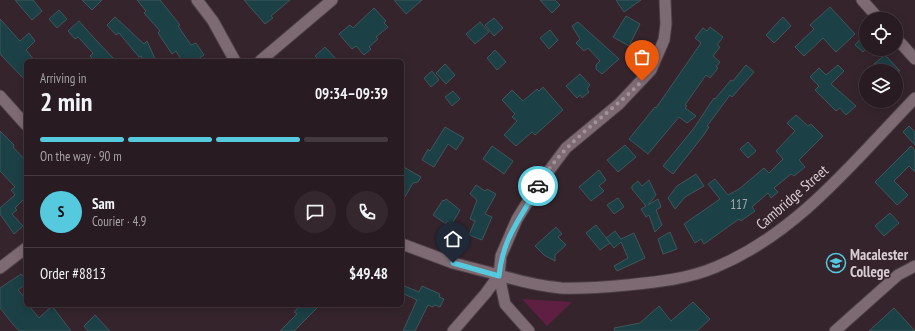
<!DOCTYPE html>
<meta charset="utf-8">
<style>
:root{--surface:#281b21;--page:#34282e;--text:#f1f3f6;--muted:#a5a1a5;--line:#44393f;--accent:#55cadf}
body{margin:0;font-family:"PT Sans Narrow",sans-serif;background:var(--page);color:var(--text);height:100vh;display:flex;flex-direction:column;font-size:15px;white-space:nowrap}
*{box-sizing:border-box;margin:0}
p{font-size:13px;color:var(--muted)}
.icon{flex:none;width:22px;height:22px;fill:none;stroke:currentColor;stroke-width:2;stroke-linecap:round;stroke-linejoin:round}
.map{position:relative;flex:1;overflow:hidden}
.drawer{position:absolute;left:24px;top:59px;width:380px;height:248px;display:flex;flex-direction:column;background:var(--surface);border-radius:6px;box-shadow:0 2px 10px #0003,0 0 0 1px var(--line)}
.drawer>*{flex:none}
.buttons{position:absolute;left:859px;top:12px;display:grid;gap:8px}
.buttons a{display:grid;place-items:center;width:44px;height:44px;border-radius:50%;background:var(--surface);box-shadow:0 2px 10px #0003,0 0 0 1px var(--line);font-size:20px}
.pin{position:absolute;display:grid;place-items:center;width:34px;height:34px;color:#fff;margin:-41px -17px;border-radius:50% 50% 50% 0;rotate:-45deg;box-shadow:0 0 4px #0007}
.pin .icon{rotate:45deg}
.courier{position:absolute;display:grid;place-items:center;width:40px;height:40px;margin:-20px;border:3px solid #55cadf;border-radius:50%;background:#fff;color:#222;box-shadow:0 1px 5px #0007}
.headline em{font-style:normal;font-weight:700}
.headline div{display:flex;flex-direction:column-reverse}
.headline{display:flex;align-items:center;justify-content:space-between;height:68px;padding:0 16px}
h1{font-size:26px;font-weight:700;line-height:30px}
.bar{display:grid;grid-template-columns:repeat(4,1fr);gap:6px 4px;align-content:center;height:48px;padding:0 16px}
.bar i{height:5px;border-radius:3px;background:var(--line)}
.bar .on{background:var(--accent)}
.bar p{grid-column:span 4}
.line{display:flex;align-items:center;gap:10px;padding:0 16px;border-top:1px solid var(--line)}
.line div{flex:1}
.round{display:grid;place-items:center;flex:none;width:42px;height:42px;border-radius:21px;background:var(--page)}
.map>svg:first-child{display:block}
.green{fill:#5e1f42}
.building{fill:#1b4046;stroke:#40565a}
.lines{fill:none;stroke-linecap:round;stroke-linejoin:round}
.minor-casing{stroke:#4d3f46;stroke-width:13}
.minor{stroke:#7e6a73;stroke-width:11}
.done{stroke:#a09298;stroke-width:4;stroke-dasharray:0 7.2}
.route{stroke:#55cadf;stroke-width:5}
.labels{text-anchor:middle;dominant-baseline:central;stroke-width:3;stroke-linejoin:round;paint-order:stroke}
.number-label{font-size:13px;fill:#aaaaaf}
.street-label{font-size:15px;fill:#d9cdd2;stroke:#35242c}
.poi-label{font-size:15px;font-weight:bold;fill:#d9cdd2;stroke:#35242c;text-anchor:start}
</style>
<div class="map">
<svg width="915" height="331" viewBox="0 0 915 331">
<rect width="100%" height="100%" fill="#35242c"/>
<path class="green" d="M522 299 572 302 547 326Z"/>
<path class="building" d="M15 0H33L42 11 32 20Z
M82 0H102L92 10Z
M137 0H160L180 25 178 26 191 45 196 43 204 55 195 61H182L176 51 172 54 158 33 160 31 144 13 146 11Z
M244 0H290L271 16 273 18 265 24Z
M394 0H422L406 14Z
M540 0H555L560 5 552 13Z
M616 0H641L624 12Z
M830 7 855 34 836 52 823 38 804 56 795 47 814 29 810 25Z
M374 8 386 21 384 23 388 27 376 37 378 39 369 47 371 49 364 55 356 46 352 49 339 34 350 25 353 28Z
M59 10 67 19 57 28 49 19Z
M626 16 640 24 629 46 613 37Z
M115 17 144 44 147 41 156 61H144L141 56 139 57 119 33 116 35 107 25Z
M783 17 791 26 774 43 766 35Z
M494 18 503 28 494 36 485 25Z
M0 19 20 41 29 33 35 41 26 50 35 61H26V81L0 54Z
M79 21 94 38 116 61H95L90 56 93 53 78 37 75 39 68 31Z
M480 22 489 32 475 44 466 34Z
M578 22 619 59 602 74 596 69V65L600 61 588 48 584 51 576 43 580 39 572 26Z
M710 27 723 37 717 45 720 47 713 56 720 62 716 67 718 68 710 78 706 75 685 105 687 106 685 108 696 116 687 123 679 117 648 154 629 139 655 107 656 108 701 43 695 38 703 28 707 31Z
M550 30 558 40 549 49 540 38Z
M861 38 866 43V49L863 52 855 45Z
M325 47 338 61H320L315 56Z
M495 50 506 62 497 70 487 58Z
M885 55 900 71H869L875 66 874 64Z
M445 64 455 75 446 84 436 73Z
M746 65 754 72 732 97 730 95 707 126 709 127 703 136 673 174 663 166 694 128 714 98 715 99 731 80 733 81Z
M838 65 844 71 831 84 856 106 846 115 840 108 836 111 815 90 819 86 810 77 819 68 826 75Z
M432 71 439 80 431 87 424 78Z
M580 74 590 85 587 89 589 92 582 98 580 95 577 98 566 86Z
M543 87 563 110 535 135 532 132 516 146 504 135 517 121 512 117 515 114 502 100 512 90 523 101 537 89 539 91Z
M453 91 460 99 452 106 445 97Z
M796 115 808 126 811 124 823 136 799 160 805 167 794 176 791 174 774 188 778 192 771 198 768 193 752 207 755 211 741 221 739 219 704 244 701 239 695 243 684 224 720 199 708 184 715 179 728 195 739 189 764 168 769 173 783 159 776 151 795 131 787 123Z
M909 126 915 132V145L903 132Z
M445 127 464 138 456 150 448 144 434 167 422 160 428 149 430 151Z
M0 131 14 145 13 147 26 161V197L15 208 17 210 12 214 23 226 14 234 0 214V208L15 195 11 190 15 187 0 171Z
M748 142 756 151 748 158 740 149Z
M625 145 636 157 618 172 607 160Z
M492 146 513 161 504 174 483 159Z
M911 146 915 150V172L909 166 894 181 908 195 897 205 875 182Z
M402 166 421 177 418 182 413 183 402 202Z
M599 170 606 180 599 186 604 191 591 201 579 187Z
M696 174 704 186 685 197 675 209 668 198 677 186Z
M649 180 656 195 648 205 658 199 661 207 656 210 662 225 655 232 649 215 646 217 641 209 646 206 632 189V186L638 181 642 186Z
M476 185 485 191 487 189 496 194 485 214 492 217 482 240 469 235 475 221 470 219 477 200 470 194Z
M618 198 624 207 614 214 607 205Z
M446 199 460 210 452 224 447 221 446 224 433 215 443 200 444 201Z
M890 213 899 223 884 236 875 226Z
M596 225 610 243 600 250 586 233Z
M556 227 562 234 558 237 566 245 555 255V261L544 255 535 246Z
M615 231 621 239 634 233 645 258 617 271 614 266 628 258 621 242 614 248 606 238Z
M670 232 677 249 663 254 658 239Z
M21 274 26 280V284L18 290 26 299V305H28L39 318 52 306 71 331H19L12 323 0 308V288Z
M402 285 419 292 422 286 440 294 439 297 444 299 440 307 435 305 433 307 428 305 415 331H403L417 300 402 293Z
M693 302 710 319 697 331H615L614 328 640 323 659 306 671 321Z
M301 305H320L294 331H280L297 314 294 312Z
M894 308 915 331H869Z
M95 315 110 331H88L84 326Z"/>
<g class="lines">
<defs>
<path id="minor" d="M197 0 213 21 235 61
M862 0 879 19
M896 38 915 59
M260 61 332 0
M0 96 26 125
M402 244 453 263 499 275 505 304 529 331
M0 268 26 248
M499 275C519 281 540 286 561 288 583 289 605 287 627 285 657 282 688 279 716 267 798 233 855 160 915 98
M453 331 486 293 499 275 501 256 517 219 539 184 566 148 619 104 651 70 664 40 666 24 665 0
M835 331 898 275 915 266"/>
</defs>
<use href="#minor" class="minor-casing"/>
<use href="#minor" class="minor"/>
</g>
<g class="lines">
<path class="done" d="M538 186C562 142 608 116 642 81"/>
<path class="route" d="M453 263 499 276C503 236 521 219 538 186"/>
</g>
<defs>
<symbol id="university-ring" viewBox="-11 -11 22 22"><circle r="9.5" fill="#35242c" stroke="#55cadf" stroke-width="1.5"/><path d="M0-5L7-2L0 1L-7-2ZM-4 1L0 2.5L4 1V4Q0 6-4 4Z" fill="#55cadf"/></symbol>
</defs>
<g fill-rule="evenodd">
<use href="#university-ring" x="825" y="252" width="22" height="22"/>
</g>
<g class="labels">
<g class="number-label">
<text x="739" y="204">117</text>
</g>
<g class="street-label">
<text transform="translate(792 197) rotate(-41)">Cambridge Street</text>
</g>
<g class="poi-label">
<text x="850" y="254">Macalester<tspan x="850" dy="17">College</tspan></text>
</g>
</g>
</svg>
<div class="buttons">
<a><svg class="icon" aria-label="locate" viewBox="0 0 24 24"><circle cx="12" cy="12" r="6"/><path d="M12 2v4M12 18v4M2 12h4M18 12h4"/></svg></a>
<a><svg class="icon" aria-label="layers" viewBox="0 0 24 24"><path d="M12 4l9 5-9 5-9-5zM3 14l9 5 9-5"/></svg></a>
</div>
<div class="pin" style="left:642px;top:81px;background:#ea580c"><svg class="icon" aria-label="bag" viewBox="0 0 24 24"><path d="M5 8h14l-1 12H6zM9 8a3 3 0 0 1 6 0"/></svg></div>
<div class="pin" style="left:453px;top:263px;background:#1f2937"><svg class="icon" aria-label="home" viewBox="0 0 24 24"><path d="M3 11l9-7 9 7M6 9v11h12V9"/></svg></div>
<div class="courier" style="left:538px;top:186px"><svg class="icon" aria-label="car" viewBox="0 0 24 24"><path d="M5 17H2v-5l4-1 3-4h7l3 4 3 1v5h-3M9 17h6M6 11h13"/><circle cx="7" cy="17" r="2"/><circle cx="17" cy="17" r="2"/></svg></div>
<section class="drawer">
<div class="headline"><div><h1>2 min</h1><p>Arriving in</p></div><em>09:34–09:39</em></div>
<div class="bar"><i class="on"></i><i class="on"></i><i class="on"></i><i></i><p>On the way · 90 m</p></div>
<div class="line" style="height:72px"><b class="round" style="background:var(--accent);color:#111">S</b><div><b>Sam</b><p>Courier · 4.9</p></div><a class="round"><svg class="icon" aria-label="chat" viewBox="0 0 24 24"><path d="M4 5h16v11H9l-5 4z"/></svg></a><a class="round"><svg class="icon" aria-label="phone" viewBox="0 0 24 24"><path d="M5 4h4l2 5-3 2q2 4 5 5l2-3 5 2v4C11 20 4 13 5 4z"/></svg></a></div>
<div class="line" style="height:52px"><div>Order #8813</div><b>$49.48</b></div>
</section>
</div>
